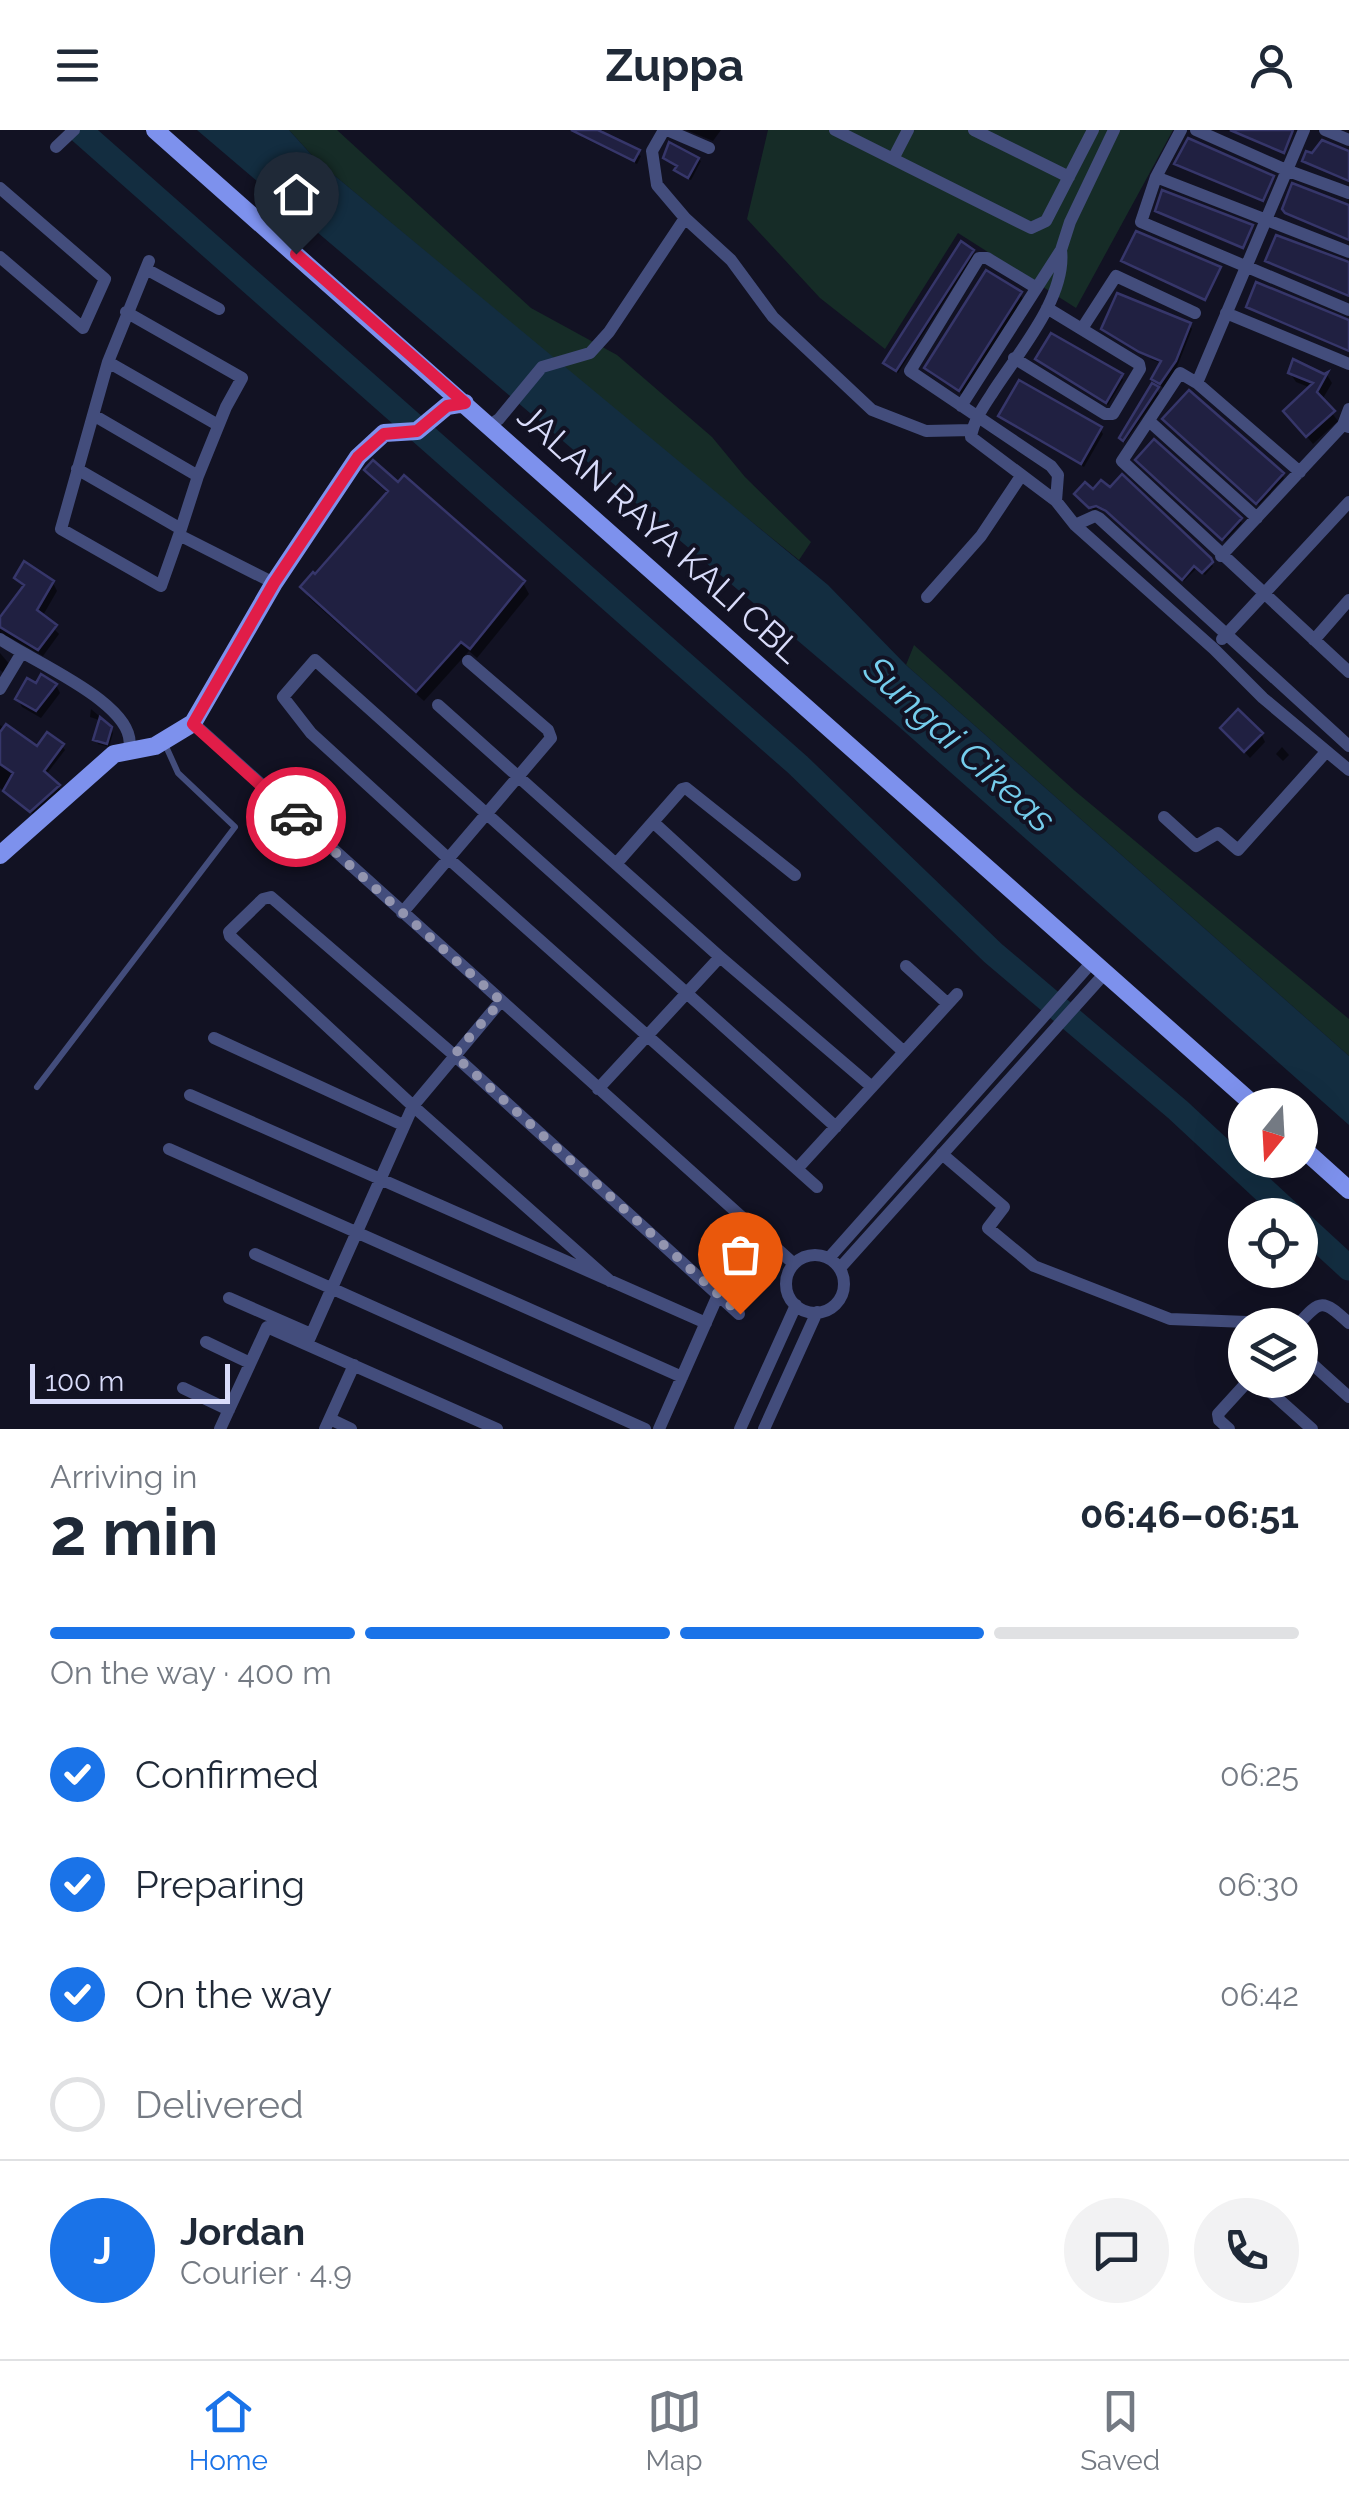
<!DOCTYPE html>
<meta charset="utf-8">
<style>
:root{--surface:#fff;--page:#f2f2f3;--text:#1f2937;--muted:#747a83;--line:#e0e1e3;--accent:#1a73e8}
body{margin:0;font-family:Raleway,sans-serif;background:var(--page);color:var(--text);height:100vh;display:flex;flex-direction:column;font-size:38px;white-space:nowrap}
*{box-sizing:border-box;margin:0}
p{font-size:32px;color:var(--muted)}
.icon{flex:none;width:55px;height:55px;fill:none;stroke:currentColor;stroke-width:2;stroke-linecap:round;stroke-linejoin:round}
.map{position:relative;height:1299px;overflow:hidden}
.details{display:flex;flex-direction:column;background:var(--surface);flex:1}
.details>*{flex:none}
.needle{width:65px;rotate:198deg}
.tools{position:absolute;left:1228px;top:958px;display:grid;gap:20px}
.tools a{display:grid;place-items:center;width:90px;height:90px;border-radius:50%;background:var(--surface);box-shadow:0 10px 40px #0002;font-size:50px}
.scale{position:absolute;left:30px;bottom:25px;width:200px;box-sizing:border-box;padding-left:10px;border:5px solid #d9dcfa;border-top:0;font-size:28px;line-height:35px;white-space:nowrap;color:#d9dcfa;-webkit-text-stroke:8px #121223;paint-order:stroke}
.pin{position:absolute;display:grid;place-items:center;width:85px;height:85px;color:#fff;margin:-102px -42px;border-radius:50% 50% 50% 0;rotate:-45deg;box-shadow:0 0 10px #0007}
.pin .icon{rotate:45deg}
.courier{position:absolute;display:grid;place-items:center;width:100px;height:100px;margin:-50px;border:8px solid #e11d48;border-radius:50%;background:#fff;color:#222;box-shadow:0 2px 12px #0007}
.summary em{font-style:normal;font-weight:700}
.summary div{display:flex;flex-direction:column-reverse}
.summary{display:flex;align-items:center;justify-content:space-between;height:170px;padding:0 50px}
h1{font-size:65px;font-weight:700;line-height:75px}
.bar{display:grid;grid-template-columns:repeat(4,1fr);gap:15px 10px;align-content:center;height:120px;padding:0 50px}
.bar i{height:12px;border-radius:8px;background:var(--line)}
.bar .selected{background:var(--accent)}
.bar p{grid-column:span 4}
.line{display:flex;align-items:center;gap:25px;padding:0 50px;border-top:2px solid var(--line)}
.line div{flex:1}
.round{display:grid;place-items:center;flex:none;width:105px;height:105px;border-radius:52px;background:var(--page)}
ol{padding:0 50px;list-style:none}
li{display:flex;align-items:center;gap:30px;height:110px}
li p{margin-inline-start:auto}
li .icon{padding:10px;border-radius:50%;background:var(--accent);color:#fff;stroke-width:4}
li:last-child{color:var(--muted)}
li i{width:55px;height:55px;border:5px solid var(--line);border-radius:50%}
header{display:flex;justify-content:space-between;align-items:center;height:130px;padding:0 50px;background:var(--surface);font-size:45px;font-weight:700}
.menu{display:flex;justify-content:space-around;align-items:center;height:140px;border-top:2px solid var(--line);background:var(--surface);font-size:28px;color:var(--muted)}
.menu a{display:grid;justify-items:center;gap:5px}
.menu .selected{color:var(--accent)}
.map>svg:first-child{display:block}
.green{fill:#162c27}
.water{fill:#132d40}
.shadow{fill:#0007}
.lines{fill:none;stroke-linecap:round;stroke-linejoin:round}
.river{stroke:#132d40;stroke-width:25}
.building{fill:#202041;stroke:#36366a;stroke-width:2.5}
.service{stroke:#434d7c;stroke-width:6}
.minor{stroke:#434d7c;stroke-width:12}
.secondary{stroke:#7d91ed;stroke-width:18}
.done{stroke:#9395af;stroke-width:10;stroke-dasharray:0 18}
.route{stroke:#e11d48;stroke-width:12}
.labels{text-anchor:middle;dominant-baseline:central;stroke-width:8;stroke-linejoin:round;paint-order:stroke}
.street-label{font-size:35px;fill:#d9dcfa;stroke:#121223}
.water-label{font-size:38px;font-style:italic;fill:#75cdec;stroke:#121223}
</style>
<header><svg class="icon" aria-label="menu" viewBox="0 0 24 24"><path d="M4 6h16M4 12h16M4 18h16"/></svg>Zuppa<svg class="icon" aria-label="person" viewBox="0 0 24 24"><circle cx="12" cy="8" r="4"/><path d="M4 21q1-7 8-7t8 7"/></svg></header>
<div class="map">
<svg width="1349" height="1299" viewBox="0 0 1349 1299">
<rect width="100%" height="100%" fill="#121223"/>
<path class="green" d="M289 0H337L531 178 617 225 712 307 745 347 811 412 799 430 676 331 317 31Z
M768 0H1173L1076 178 958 103 885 219 820 168 747 89Z
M914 515 1075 661 1349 889V926L906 535Z"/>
<path class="water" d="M197 0H289L317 31 828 455 906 535 1349 926V995L897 595Z"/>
<path class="shadow" d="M582 0H603L601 4 641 26 637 34 582 7Z
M686 0H721L713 11Z
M671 15 701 31 691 50 679 44V38L666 28Z
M972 121 974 125 898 243 888 237 886 233Z
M1020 164 1023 169 962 264 929 243 926 238Z
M1190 195 1192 199 1177 237 1163 258 1154 249 1163 234 1150 229Z
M1038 229 1121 246 1123 250 1108 275Z
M1290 243 1327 245 1332 253 1322 270 1338 291 1313 314 1286 281 1311 258 1296 252Z
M1157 259 1159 264 1124 313 1122 308Z
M1189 264 1282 345 1284 348 1259 375 1166 292Z
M1001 286 1100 299 1103 304 1084 337 1004 290Z
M1155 313 1240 390 1242 393 1225 411 1140 333Z
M367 340 523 453 529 464 477 528 469 521 424 571 309 468 303 457 315 448 389 364 374 351Z
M1093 363 1211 433 1213 436 1205 445 1197 438 1184 451 1110 383 1099 378 1093 380 1079 367Z
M17 448 53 453 57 461 42 487 59 504 43 526 11 508H0V491L25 458Z
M0 523 11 536 6 545 0 540Z
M56 555 60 563 41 588 22 577 18 569 37 556Z
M91 579 98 585 102 591 90 587Z
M0 595 37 620 62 616 65 620 45 646 61 660 33 684 0 658Z
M110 598 113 603 109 617 98 614 95 609Z
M1223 598 1261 604 1265 612 1250 628Z
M1282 617 1289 625 1283 631 1276 624Z"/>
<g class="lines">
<path class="river" d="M79 0 798 635 993 823 1178 980 1291 1085
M1300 1093 1349 1138"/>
</g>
<path class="building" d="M571 0H598L640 20 634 31Z
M1230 0H1293L1284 23Z
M1188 8 1274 46 1263 71 1174 34Z
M1322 10 1349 21V51L1302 31 1306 21 1312 23Z
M669 12 699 28 688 48 674 40 677 36 663 28Z
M1292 53 1349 75V110L1285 83 1282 79Z
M1162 60 1253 95 1243 118 1155 81Z
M1136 101 1221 137 1205 170 1121 131Z
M1276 105 1349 132V166L1265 131Z
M961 111 974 120 896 241 883 233Z
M986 140 1022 162 959 261 924 238Z
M1256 152 1349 190V221L1246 177Z
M1117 163 1191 193 1176 231 1160 254 1151 249 1161 231 1139 222 1101 199Z
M1051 203 1123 244 1106 273 1035 229Z
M1293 229 1324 244 1328 242 1317 262 1335 281 1306 307 1283 281 1313 253 1288 243Z
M1019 250 1102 297 1081 334 998 286Z
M1152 253 1159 257 1123 311 1119 308Z
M1189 260 1284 343 1256 374 1162 289Z
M1154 309 1242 388 1222 410 1135 330Z
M373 330 398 352 404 345 525 451 470 519 461 512 416 562 300 457 313 442 315 444 388 361 364 340Z
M1122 344 1211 428 1213 432 1202 443 1194 436 1182 450 1106 381 1096 376 1089 378 1074 364 1085 352 1093 359 1101 350 1110 357Z
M24 431 54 451 37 480 57 495 38 520 0 497V487L24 455 14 448Z
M41 544 57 554 36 581 15 569 27 548 36 553Z
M1238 579 1263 603 1244 622 1220 598Z
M100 587 112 597 107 614 93 610Z
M6 594 37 616 47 602 64 614 44 641 60 655 30 682 3 661 13 643 0 634V602Z"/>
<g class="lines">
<path class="service" d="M37 957 235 697 178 643 164 612"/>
<path class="minor" d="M664 0 652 21 657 55 685 88 731 130 773 187 872 280 926 301 972 300
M667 0 709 18
M835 0 1031 98 1046 91 1093 0
M974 0 1069 47
M1181 0 1156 47 1141 92 1349 180
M1196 0 1286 40 1349 63
M1325 0 1349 10
M56 17 74 0
M893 29 908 0
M1156 47 1349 122
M0 58 105 149 83 198 0 127
M1061 120C1067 168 1016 225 991 265 983 277 973 292 971 307L1056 371 1075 395 1214 519 1263 568 1349 640
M149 131 108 232 61 399 161 456 179 405
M146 139 219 179
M1035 157 987 128H979L910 241 1051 336 1058 345 1056 371
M1226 183 1349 234
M1083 197 1116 146 1195 183
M1014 228 1105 284H1113L1140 239 1139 234 1047 178
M108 232 218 295
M1197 253 1304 0
M961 276 1061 120 1070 92 1114 0
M95 286 198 346 226 277 242 248 126 182
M1149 291 1257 388
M490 295 499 289 542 237 590 223 609 202 685 88
M1343 295 1349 279
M77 339 181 399
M1300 342 1197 253 1180 243 1122 331 1349 542
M198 346 179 405 274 453
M1075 395 1095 386 1099 388 1349 616
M1221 426 1343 295 1349 297
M927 467 981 406 1021 346
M0 509C31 531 139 575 129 618
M1222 509 1349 372
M1314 510 1349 470
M0 559 21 524
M438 575 720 827 872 957
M193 593 794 1134
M1164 687 1196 716 1218 703 1238 720 1326 622
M653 692 904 922
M616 734 682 659 686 658 795 745
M402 783 551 608 548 600 468 531
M906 836 948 874
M214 908 403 995
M598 959 720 827
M190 965 706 1193
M169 1019 682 1247
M942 1024 1004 1077 988 1098 1034 1136 1170 1189 1247 1192 1250 1195
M797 1039 957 864
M817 1057 450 730 311 603 283 567 315 530 836 997
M255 1124 645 1299
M786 1154a29 29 0 1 1 58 0a29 29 0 1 1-58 0Z
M829 1128 1093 831
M840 1138 1106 842
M610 1151 413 976 230 806 229 802 263 769 271 767 454 925 739 1184
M229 1168 311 1204
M1298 1195C1321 1168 1323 1170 1349 1193
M206 1212 250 1233
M307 1214 413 976 501 871
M1300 1223 1349 1267
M1257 1250 1312 1299
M183 1258 229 1280
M330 1289 351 1299
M220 1299 267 1197 497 1299
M325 1299 354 1235
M659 1299 718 1165
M740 1299 796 1175
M764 1299 817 1182
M1229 1299 1219 1290 1218 1284 1249 1250"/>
<path class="secondary" d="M155 0 1254 975
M0 725 114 624 155 616 193 593 274 453 358 327 384 303 417 301 447 276 465 273
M1300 1016 1349 1060"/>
</g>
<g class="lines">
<path class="done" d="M296 687 501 871 454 925 740 1184"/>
<path class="route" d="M296 687 193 594 274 453 358 327 384 304 417 301 447 276 465 273 296 124"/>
</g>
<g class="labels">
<g class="street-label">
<text transform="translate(660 403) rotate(42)">JALAN RAYA KALI CBL</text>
</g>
<g class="water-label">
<text transform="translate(960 614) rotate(42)">Sungai Cikeas</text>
</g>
</g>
</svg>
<div class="tools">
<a><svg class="needle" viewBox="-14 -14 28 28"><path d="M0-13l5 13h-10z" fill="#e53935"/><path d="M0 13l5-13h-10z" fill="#747a83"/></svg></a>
<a><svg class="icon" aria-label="locate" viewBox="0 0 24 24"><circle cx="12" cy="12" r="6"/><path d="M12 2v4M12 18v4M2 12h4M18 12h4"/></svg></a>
<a><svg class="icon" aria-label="layers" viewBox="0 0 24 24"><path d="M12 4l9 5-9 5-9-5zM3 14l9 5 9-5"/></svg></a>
</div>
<div class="scale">100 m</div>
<div class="pin" style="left:740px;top:1184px;background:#ea580c"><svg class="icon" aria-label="bag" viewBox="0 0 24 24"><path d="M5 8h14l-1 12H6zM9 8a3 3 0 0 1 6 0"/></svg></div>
<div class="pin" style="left:296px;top:124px;background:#1f2937"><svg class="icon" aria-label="home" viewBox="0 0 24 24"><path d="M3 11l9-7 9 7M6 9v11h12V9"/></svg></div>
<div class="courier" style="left:296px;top:687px"><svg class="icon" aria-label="car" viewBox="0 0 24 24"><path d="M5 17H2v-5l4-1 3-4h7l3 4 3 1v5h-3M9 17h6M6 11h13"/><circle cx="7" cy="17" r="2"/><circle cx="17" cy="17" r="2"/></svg></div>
</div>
<section class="details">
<div class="summary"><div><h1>2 min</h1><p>Arriving in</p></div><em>06:46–06:51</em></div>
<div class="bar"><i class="selected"></i><i class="selected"></i><i class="selected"></i><i></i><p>On the way · 400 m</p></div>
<ol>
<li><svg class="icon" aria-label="check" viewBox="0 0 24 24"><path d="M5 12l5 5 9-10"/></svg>Confirmed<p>06:25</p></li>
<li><svg class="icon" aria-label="check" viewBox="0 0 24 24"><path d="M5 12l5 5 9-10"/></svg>Preparing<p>06:30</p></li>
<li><svg class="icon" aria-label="check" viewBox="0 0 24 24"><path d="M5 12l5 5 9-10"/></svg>On the way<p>06:42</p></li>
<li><i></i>Delivered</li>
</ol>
<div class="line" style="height:180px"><b class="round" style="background:var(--accent);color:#fff">J</b><div><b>Jordan</b><p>Courier · 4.9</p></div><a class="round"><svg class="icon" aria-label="chat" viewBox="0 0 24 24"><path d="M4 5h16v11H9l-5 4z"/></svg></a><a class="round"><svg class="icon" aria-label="phone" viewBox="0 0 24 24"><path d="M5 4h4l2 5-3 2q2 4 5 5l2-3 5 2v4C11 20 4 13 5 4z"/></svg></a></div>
</section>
<nav class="menu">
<a class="selected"><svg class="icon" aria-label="home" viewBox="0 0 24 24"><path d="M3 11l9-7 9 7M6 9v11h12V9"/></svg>Home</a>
<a><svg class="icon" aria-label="map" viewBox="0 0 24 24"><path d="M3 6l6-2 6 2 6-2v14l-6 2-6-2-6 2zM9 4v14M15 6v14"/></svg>Map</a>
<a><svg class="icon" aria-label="saved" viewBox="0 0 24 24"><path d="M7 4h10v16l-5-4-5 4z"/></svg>Saved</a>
</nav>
